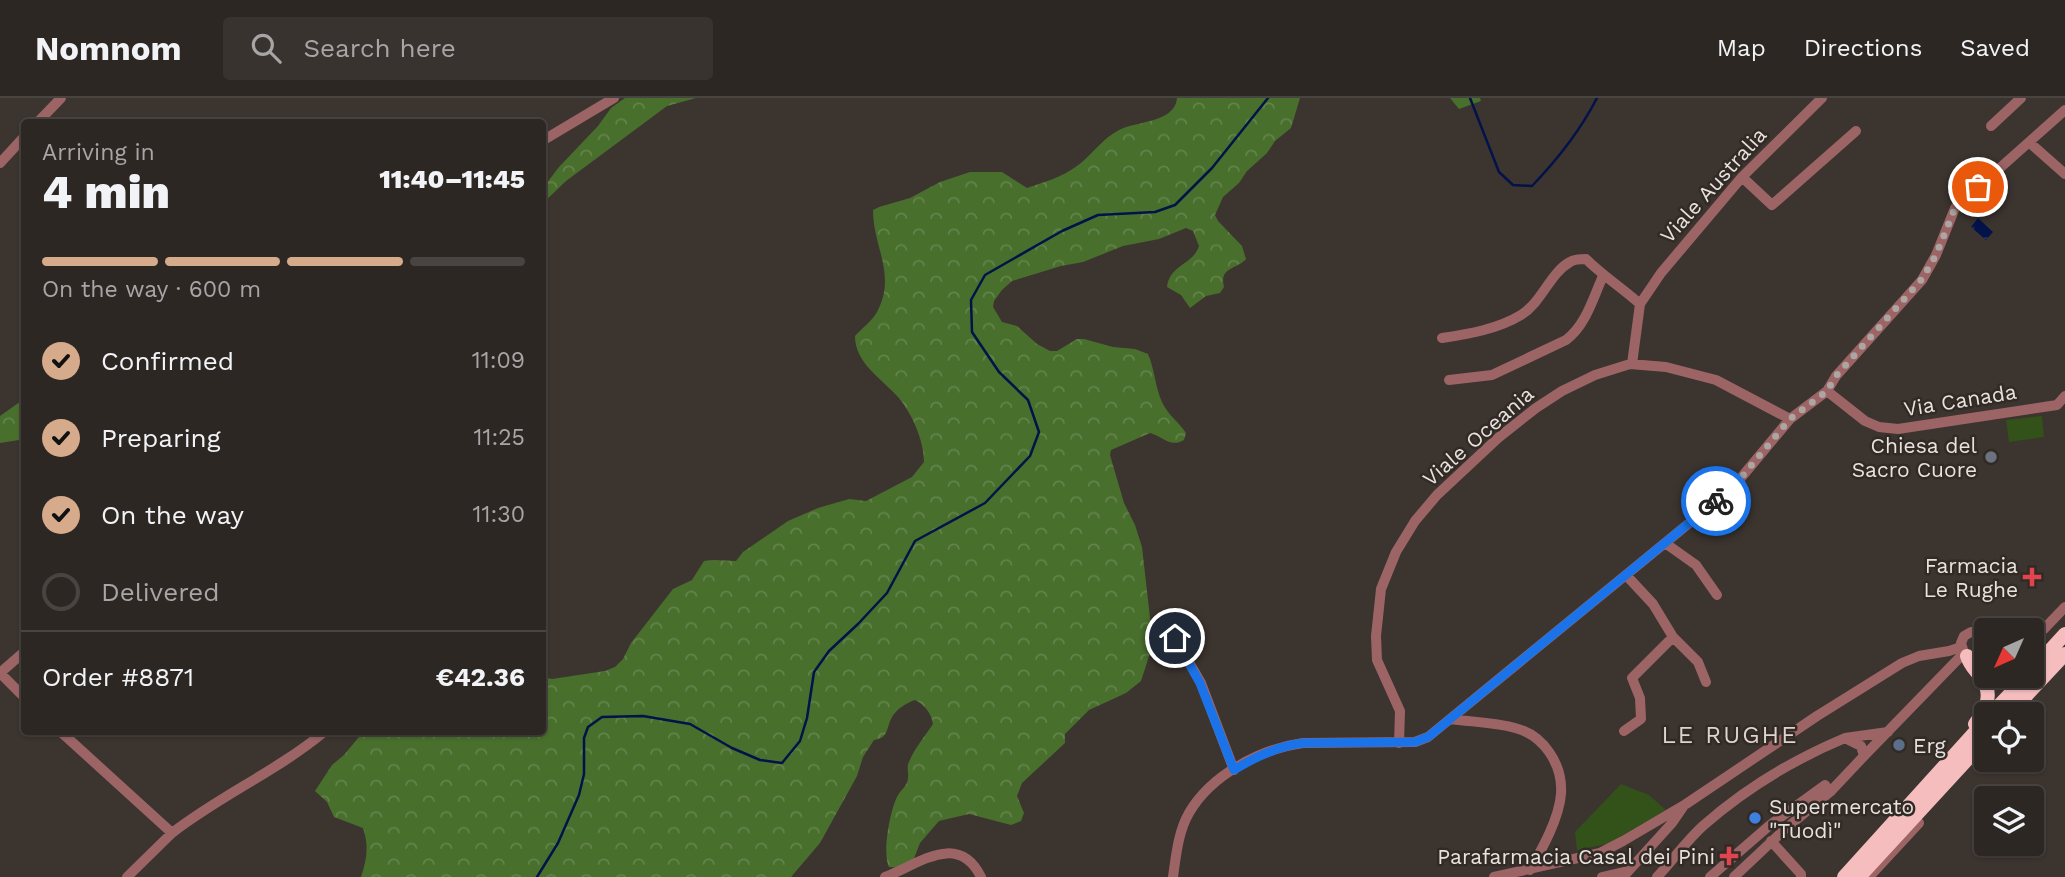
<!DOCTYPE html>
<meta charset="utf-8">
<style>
:root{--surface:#2d2723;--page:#393330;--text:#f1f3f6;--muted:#a7a5a6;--line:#484441;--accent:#d6ab8b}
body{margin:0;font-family:"Work Sans",sans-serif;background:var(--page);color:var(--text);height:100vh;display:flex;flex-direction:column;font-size:26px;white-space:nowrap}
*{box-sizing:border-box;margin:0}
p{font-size:23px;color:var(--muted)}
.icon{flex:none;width:38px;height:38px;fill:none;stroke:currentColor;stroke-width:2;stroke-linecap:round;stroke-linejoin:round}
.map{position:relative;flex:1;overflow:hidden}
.side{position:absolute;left:21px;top:21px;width:525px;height:616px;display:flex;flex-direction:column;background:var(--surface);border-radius:7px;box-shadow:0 2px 5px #0004,0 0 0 2px var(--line)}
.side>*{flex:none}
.needle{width:46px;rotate:225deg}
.tools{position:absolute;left:1974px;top:520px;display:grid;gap:14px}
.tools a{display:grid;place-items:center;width:70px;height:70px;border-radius:7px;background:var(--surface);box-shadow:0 2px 5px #0004,0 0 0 2px var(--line);font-size:35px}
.pin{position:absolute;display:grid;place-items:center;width:60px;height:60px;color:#fff;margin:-30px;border:4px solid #fff;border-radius:50%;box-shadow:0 2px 7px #0007}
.courier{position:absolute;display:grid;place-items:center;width:70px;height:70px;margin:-35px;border:5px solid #1a73e8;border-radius:50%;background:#fff;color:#222;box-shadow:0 2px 9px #0007}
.overview em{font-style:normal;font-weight:800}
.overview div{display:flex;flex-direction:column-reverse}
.overview{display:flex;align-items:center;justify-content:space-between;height:119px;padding:0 21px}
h1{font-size:46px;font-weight:800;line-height:52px}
.bar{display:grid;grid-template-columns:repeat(4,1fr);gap:10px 7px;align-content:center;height:84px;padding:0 21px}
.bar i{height:9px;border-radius:5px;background:var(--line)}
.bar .on{background:var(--accent)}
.bar p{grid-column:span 4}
.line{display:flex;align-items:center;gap:18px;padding:0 21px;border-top:2px solid var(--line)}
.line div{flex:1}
ol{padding:0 21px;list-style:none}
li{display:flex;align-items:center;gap:21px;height:77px}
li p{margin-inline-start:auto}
li .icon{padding:7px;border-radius:50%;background:var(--accent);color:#111;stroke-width:4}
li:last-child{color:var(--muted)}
li i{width:38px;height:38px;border:4px solid var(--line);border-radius:50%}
header{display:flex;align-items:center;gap:42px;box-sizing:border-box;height:98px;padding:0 35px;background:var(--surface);border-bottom:2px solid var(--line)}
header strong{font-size:33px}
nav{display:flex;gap:38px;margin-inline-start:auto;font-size:24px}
.search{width:490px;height:63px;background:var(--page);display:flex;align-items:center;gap:18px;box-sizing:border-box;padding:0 24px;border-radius:7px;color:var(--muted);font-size:26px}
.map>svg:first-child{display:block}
.green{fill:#325219}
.forest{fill:url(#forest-crowns)}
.water{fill:url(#water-ripples)}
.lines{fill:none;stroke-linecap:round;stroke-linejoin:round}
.stream{stroke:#03134a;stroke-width:2.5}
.minor{stroke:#9d6466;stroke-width:10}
.highway{stroke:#f6bdbe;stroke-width:14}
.done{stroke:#aca5a1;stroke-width:7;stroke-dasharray:0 12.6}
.route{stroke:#1a73e8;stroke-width:9}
.worship-dot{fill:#6b7280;stroke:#322a25;stroke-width:2.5}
.health-dot{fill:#e0444e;stroke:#322a25;stroke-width:2.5}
.service-dot{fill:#5c6f8a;stroke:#322a25;stroke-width:2.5}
.shop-dot{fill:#3f7fe0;stroke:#322a25;stroke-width:2.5}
.labels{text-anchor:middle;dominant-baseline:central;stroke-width:5;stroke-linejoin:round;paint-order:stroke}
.street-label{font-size:21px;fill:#e8e2df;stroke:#322a25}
.poi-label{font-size:21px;fill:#e8e2df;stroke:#322a25;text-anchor:end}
.quarter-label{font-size:24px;letter-spacing:2px;fill:#ded3cd;stroke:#322a25}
</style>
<header>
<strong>Nomnom</strong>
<div class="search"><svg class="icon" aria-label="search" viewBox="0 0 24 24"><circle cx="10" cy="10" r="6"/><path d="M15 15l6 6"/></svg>Search here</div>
<nav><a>Map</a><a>Directions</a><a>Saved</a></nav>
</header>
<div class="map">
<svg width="2065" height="779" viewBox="0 0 2065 779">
<defs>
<pattern id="forest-crowns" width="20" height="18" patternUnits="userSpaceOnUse" patternTransform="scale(1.75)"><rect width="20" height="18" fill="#496f2d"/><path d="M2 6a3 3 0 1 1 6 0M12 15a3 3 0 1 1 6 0" fill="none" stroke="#63834b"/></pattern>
<pattern id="water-ripples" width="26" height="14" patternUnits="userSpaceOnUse" patternTransform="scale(1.75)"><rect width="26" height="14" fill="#03134a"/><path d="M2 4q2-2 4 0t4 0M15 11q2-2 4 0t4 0" fill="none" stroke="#283564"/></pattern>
</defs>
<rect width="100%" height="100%" fill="#3c342f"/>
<path class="green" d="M2042 318 2044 339 2009 344 2006 322Z
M1621 686 1649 697 1666 712 1607 746 1577 752 1575 734Z"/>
<path class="forest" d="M625 0H696L667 8 566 83 543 105V90L559 69 598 28 611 10Z
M1177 0H1300L1291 30 1275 43 1267 55 1247 73 1239 85 1223 99 1215 117 1218 123 1242 148 1246 161C1236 172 1219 169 1224 189L1220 195 1206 198 1190 210 1181 197 1167 189C1170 166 1192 168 1199 148L1193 133 1186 130 1159 141 1123 148 1083 164 1061 168 1012 183 1002 192 994 203 993 209 1002 224 1017 228 1037 246 1050 253H1057L1077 241H1084L1113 249 1135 251 1148 256C1155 272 1155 289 1162 304 1167 316 1179 324 1186 335L1184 342C1170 350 1164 339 1150 335L1111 352 1110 357 1124 405 1135 427 1142 449 1153 546 1141 583 1126 595 1089 612 1065 636V645L1022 685 1017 698 1024 715 1021 723 1011 727 969 716 939 723 920 745 913 763 900 770 889 769C882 755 890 713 897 699 900 692 908 688 908 680 909 674 906 670 909 664 914 651 925 638 933 626 931 615 925 607 915 602 906 605 895 612 891 621 886 632 888 640 874 642L863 659 857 678 820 745 791 779H361C367 761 369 748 363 730L334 719 327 704 315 693 332 667 344 657 363 634H542L543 579 552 581 605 573 615 569 623 561 631 545 673 491 692 482 704 463C715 461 725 463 736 463L743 454 788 423 818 410 849 401 866 403 912 379 924 364C924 343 912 315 898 299 881 280 855 265 855 238 862 230 872 223 877 214 897 177 873 149 873 112L879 109 910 100 940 84 970 74H1002L1027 90C1045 84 1062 79 1077 68 1091 58 1103 40 1119 32 1136 23 1175 25 1177 0Z
M1450 0H1480L1481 3 1459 11Z
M24 301V336L19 342 0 345V318Z"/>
<path class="water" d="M1978 120 1993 134 1986 142 1971 129Z"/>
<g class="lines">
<path class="stream" d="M1470 0 1499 74 1513 87 1532 88C1558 61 1580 33 1597 0
M537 779 558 745 579 697 584 676V640L588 629 602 619 643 618 690 626 732 650 760 662 782 665 800 643 807 620 814 574 829 553 858 526 887 495 915 443 985 405 1030 358 1039 334 1028 302 999 274 972 234 971 202 985 177 1062 133 1098 117 1155 114 1175 107 1212 70 1268 0"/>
<path class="minor" d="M38 24 61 0
M1991 28 2021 0
M542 43 614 0
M2030 45 2065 76
M0 65 24 39
M1742 79 1772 107 1856 33
M1442 240C1469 236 1498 231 1521 217 1542 204 1550 175 1570 164 1574 161 1581 161 1586 161 1602 177 1622 190 1640 206
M1632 266 1640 206 1661 175 1742 79 1822 0
M1449 282 1492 277 1566 242C1586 227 1593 200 1603 178
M1827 293 1865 323 1879 329 1898 331 2057 307 2065 298
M1665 445 1696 467 1717 497
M1626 477 1653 506 1673 539 1698 564 1706 584
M1175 540 1201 585 1234 672
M2032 540 2044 531 2065 509
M1986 543 1980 535 1971 534 1964 538 1961 545 1964 555 1971 559 1980 558 1986 550
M24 554 0 575 24 599
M1450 621C1471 624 1494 624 1515 630 1544 637 1563 667 1561 696 1559 721 1542 751 1530 772
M1624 633 1641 621 1640 600 1632 580 1673 539
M61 634 172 735 127 779
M1845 640 1888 634
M1399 645 1400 613 1377 562 1376 538 1381 491 1396 454 1415 423 1437 397 1498 340 1536 310 1562 293 1595 277 1630 266 1666 269 1716 282 1790 321
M1864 658 1964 555
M172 735C221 697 277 673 324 634
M1771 743 1801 776V779
M885 779C919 766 958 733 981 779
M1173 779C1176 758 1178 734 1189 715 1211 677 1260 651 1303 645L1415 644 1428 639 1726 395 1740 381 1790 321 1827 293 1836 278 1922 182 1936 157 1955 110 2065 12
M1494 779 1600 755 1623 743 1686 706 1817 618 1902 565 1919 558 1949 553 1961 549
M1602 779 1628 773
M1623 779 1672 725 1683 709
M1657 779C1673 762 1687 742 1704 727 1745 691 1795 661 1845 640L1861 648 1864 658 1830 694 1784 732 1734 779
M1710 779 1770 727 1825 687 1830 694
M1869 779 1919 725"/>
<path class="highway" d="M1983 556 1986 564
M1967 558C1970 568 1976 572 1982 581 1994 597 1985 612 1975 626
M2032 572 2065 536
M1991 616 2027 578
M2009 616 2065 556
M1844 779 1986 622
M1859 779 1986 641"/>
</g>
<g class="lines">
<path class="done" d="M1716 403 1740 381 1790 321 1827 293 1836 278 1922 181 1936 157 1955 110 1978 89"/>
<path class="route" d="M1175 540 1200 585 1234 672C1255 659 1277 648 1303 645L1415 644 1428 639 1450 621 1716 403"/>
</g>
<circle class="worship-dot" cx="1991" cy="359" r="7"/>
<g class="health-dot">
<path d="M2028.5 468.5h7v7h7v7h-7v7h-7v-7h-7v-7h7z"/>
<path d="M1725.5 747.5h7v7h7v7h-7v7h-7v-7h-7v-7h7z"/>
</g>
<circle class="service-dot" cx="1899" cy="647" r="7"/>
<circle class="shop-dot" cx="1755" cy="720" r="7"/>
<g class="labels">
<g class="street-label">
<text transform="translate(1713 87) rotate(-48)">Viale Australia</text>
<text transform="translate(1960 302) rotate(-9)">Via Canada</text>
<text transform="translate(1478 338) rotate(-41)">Viale Oceania</text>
</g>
<g class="poi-label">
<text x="1977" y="347">Chiesa del<tspan x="1977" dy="24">Sacro Cuore</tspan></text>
<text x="2018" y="467">Farmacia<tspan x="2018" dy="24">Le Rughe</tspan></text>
<text x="1913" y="647" text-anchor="start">Erg</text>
<text x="1769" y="708" text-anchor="start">Supermercato<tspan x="1769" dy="24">"Tuodì"</tspan></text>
<text x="1715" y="758">Parafarmacia Casal dei Pini</text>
</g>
<g class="quarter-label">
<text x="1730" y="637">LE RUGHE</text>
</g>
</g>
</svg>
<div class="tools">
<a><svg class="needle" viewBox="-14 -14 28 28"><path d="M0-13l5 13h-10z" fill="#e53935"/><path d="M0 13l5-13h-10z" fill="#a7a5a6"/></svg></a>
<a><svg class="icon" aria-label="locate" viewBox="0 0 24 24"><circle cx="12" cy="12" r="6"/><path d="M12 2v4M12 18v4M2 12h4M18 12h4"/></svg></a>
<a><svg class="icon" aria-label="layers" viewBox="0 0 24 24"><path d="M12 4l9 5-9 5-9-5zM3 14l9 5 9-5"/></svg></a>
</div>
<div class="pin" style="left:1978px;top:89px;background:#ea580c"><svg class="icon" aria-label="bag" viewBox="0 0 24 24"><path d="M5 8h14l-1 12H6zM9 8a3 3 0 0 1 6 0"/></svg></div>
<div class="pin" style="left:1175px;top:540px;background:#1f2937"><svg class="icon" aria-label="home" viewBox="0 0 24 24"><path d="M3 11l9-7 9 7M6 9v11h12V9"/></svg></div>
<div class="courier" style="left:1716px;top:403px"><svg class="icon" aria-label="bike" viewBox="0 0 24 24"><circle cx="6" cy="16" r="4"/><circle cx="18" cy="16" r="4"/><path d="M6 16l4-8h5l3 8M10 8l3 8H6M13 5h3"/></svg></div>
<section class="side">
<div class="overview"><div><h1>4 min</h1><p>Arriving in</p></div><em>11:40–11:45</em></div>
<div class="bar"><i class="on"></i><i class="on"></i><i class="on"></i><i></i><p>On the way · 600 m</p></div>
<ol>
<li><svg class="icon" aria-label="check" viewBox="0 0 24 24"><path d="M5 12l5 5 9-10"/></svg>Confirmed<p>11:09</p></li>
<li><svg class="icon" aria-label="check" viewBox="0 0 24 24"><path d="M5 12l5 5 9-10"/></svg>Preparing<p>11:25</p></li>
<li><svg class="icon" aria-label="check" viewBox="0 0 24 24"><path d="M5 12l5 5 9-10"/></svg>On the way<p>11:30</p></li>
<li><i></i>Delivered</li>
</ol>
<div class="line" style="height:91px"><div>Order #8871</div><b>€42.36</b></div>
</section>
</div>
